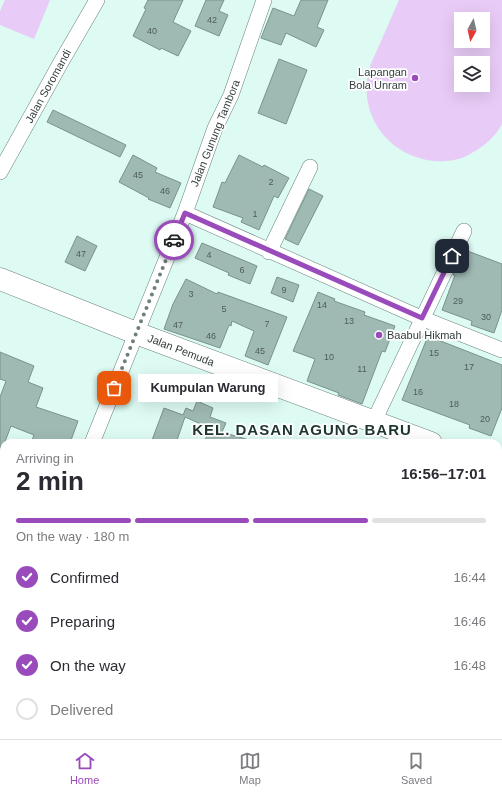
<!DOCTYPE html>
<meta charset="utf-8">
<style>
:root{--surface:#fff;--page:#f7f7f7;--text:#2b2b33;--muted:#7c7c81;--line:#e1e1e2;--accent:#9a4bbb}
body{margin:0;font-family:Helvetica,sans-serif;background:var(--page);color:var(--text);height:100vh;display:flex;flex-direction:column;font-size:15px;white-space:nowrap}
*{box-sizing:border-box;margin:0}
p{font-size:13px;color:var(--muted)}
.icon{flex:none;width:22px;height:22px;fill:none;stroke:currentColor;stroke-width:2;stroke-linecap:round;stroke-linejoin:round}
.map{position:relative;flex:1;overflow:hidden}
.drawer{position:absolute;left:0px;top:439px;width:502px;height:300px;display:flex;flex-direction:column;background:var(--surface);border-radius:12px 12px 0 0;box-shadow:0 4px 16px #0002}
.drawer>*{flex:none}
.needle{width:26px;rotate:188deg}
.fabs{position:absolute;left:454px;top:12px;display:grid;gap:8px}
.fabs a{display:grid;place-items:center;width:36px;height:36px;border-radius:0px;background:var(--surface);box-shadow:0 4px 16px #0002;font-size:20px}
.pin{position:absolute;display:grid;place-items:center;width:34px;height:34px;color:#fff;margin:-17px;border-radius:8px;box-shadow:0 2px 6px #0006}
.courier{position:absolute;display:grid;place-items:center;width:40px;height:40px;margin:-20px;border:3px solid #9a4bbb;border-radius:50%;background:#fff;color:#222;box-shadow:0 1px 5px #0007}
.bubble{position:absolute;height:28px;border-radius:0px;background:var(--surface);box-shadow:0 4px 16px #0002;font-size:13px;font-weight:700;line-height:28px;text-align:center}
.headline em{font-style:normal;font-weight:700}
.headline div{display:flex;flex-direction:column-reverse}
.headline{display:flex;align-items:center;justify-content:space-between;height:68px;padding:0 16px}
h1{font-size:26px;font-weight:700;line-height:30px}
.bar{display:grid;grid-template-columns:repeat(4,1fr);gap:6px 4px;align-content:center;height:48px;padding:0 16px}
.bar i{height:5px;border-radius:3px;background:var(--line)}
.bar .on{background:var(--accent)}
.bar p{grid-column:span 4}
ol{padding:0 16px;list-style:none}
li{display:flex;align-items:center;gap:12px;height:44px}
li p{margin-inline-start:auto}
li .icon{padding:4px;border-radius:50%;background:var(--accent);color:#fff;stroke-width:4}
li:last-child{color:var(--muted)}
li i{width:22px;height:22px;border:2px solid var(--line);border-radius:50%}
.menu{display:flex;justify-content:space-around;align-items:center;height:56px;border-top:1px solid var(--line);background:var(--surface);font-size:11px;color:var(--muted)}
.menu a{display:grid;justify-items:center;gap:2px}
.menu .on{color:var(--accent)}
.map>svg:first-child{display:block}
.green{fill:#e8cbf6;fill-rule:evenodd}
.building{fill:#9fbab3;stroke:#79928d}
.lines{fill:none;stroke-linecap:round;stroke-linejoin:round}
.street-casing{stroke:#6a837d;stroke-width:16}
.secondary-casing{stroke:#6a837d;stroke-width:23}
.street{stroke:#fff;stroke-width:15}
.secondary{stroke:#fff;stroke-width:22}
.done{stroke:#6e807c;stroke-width:4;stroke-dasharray:0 7.2}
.route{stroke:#9a4bbb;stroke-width:5}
.poi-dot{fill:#9a4bbb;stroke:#fff;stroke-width:1.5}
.labels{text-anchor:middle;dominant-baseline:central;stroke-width:3.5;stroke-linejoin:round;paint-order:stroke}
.number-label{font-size:9px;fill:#4e5d5a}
.poi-label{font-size:11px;fill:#333e3c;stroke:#fff;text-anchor:end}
.street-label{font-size:11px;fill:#333e3c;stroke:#fff}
.district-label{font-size:15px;font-weight:bold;letter-spacing:1px;fill:#1e3530;stroke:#fff}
</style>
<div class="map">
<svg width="502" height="739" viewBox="0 0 502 739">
<rect width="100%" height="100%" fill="#ddfaf3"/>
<path class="green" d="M5 0H50L34 39 0 25V11Z
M399 0H502V124C497 134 487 144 477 150 471 153 465 158 458 159 419 169 376 144 368 103 366 94 366 79 369 70 371 62 375 55 378 48 385 32 392 16 399 0ZM461 19H483V41H461ZM461 63H483V85H461Z"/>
<path class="building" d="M148 0H183L173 22 191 31 178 56 161 48 160 50 133 36 146 9 144 8Z
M206 0H224L219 11 228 15 219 36 195 26Z
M301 0H328L317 27 324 30 316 47 286 33 281 45 261 38 273 8 294 16Z
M279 59 307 70 286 124 258 113Z
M53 110 126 145 120 157 47 122Z
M133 155 157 168 155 172 181 183 170 208 148 199 149 198 119 182Z
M239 155 263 167 264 165 289 178 278 198 274 196 259 230 241 222 243 218 213 207 222 182 225 183Z
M309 189 323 196 298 245 285 239Z
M77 236 97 246 85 271 65 262Z
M202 243 257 266 250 284 228 275 229 273 195 258Z
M465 250 502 264V310L494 333 471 325 472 321 442 310 455 275H453Z
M277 277 299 285 293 302 271 293Z
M186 279 217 294 218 292 287 317 268 365 245 356 254 331 232 321 231 326 229 325 220 348 164 329 173 304Z
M318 292 335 299 334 301 365 312 364 315 395 326 385 352 382 351 362 404 338 395 339 393 307 381 315 359 293 351Z
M428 336 502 365V408L491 436 469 428 470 425 402 400Z
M0 352 34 366 28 382 43 388 36 407 78 421 70 443H31L34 435 11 426 1 452 0 451V397L6 381 0 379Z
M197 401 213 408 210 417 226 423 222 432 249 440 248 443H204L210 428 185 417 176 443H151L164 408 183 415 186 408 193 411Z"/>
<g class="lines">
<defs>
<path id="street" d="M0 172 60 64 97 0
M185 213 421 318 502 350
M269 252 310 167
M374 421 464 231
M92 443 185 213 215 128 231 95 264 0
M0 679 4 669"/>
<path id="secondary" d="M0 279 136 333 431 443
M498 469 502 470
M0 735 12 739"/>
</defs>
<use href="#street" class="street-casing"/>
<use href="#secondary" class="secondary-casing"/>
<use href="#street" class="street"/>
<use href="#secondary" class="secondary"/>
</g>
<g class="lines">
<path class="done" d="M114 388 174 240"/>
<path class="route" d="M174 240 185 213 422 318 452 256"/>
</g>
<g class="poi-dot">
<circle cx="415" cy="78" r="4"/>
<circle cx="379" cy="335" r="4"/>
</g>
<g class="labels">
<g class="number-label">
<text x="212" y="20">42</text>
<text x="152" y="31">40</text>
<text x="138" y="175">45</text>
<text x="271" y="182">2</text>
<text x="165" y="191">46</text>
<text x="255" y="214">1</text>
<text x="81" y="254">47</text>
<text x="209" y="255">4</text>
<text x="242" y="270">6</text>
<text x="284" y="290">9</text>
<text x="191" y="294">3</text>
<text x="458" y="301">29</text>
<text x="322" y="305">14</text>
<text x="224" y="309">5</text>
<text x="486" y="317">30</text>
<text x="349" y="321">13</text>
<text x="267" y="324">7</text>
<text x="178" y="325">47</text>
<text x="211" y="336">46</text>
<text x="260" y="351">45</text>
<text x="434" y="353">15</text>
<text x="329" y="357">10</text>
<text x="469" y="367">17</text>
<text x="362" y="369">11</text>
<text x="418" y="392">16</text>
<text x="454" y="404">18</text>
<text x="485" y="419">20</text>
</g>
<g class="poi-label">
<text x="407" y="72">Lapangan<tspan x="407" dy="13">Bola Unram</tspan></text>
<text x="387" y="335" text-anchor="start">Baabul Hikmah</text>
</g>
<g class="street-label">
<text transform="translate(48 86) rotate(-61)">Jalan Soromandi</text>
<text transform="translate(215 133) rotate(-68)">Jalan Gunung Tambora</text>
<text transform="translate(181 350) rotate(21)">Jalan Pemuda</text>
</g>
<g class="district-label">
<text x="302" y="429">KEL. DASAN AGUNG BARU</text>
</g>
</g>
</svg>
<div class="fabs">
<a><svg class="needle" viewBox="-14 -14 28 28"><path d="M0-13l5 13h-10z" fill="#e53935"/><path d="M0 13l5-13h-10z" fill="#7c7c81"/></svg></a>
<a><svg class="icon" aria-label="layers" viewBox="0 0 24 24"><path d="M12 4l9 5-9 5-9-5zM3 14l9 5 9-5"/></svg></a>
</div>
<div class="pin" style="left:114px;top:388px;background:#ea580c"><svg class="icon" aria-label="bag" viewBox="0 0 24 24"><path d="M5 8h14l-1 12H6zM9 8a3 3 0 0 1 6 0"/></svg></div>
<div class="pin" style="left:452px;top:256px;background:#1f2937"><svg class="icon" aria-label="home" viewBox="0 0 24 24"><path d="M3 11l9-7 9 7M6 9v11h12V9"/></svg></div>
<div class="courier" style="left:174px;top:240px"><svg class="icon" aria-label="car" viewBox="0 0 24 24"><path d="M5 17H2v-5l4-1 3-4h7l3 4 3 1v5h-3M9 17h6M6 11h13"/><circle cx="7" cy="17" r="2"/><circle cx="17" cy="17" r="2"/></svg></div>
<div class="bubble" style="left:138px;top:374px;width:140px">Kumpulan Warung</div>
<section class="drawer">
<div class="headline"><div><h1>2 min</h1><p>Arriving in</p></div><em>16:56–17:01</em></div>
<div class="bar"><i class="on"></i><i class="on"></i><i class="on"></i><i></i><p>On the way · 180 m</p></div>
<ol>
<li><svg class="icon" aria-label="check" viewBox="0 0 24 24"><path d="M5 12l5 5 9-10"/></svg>Confirmed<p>16:44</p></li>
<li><svg class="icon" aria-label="check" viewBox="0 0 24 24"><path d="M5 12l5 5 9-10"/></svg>Preparing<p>16:46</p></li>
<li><svg class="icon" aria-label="check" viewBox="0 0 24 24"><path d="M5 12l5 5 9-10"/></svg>On the way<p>16:48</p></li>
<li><i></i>Delivered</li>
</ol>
</section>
</div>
<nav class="menu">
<a class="on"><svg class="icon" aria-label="home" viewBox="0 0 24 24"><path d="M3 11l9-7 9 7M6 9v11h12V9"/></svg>Home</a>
<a><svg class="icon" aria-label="map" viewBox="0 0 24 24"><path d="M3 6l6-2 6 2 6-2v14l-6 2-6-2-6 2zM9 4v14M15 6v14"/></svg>Map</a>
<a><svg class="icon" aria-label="saved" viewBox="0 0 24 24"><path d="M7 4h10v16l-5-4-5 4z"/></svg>Saved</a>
</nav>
